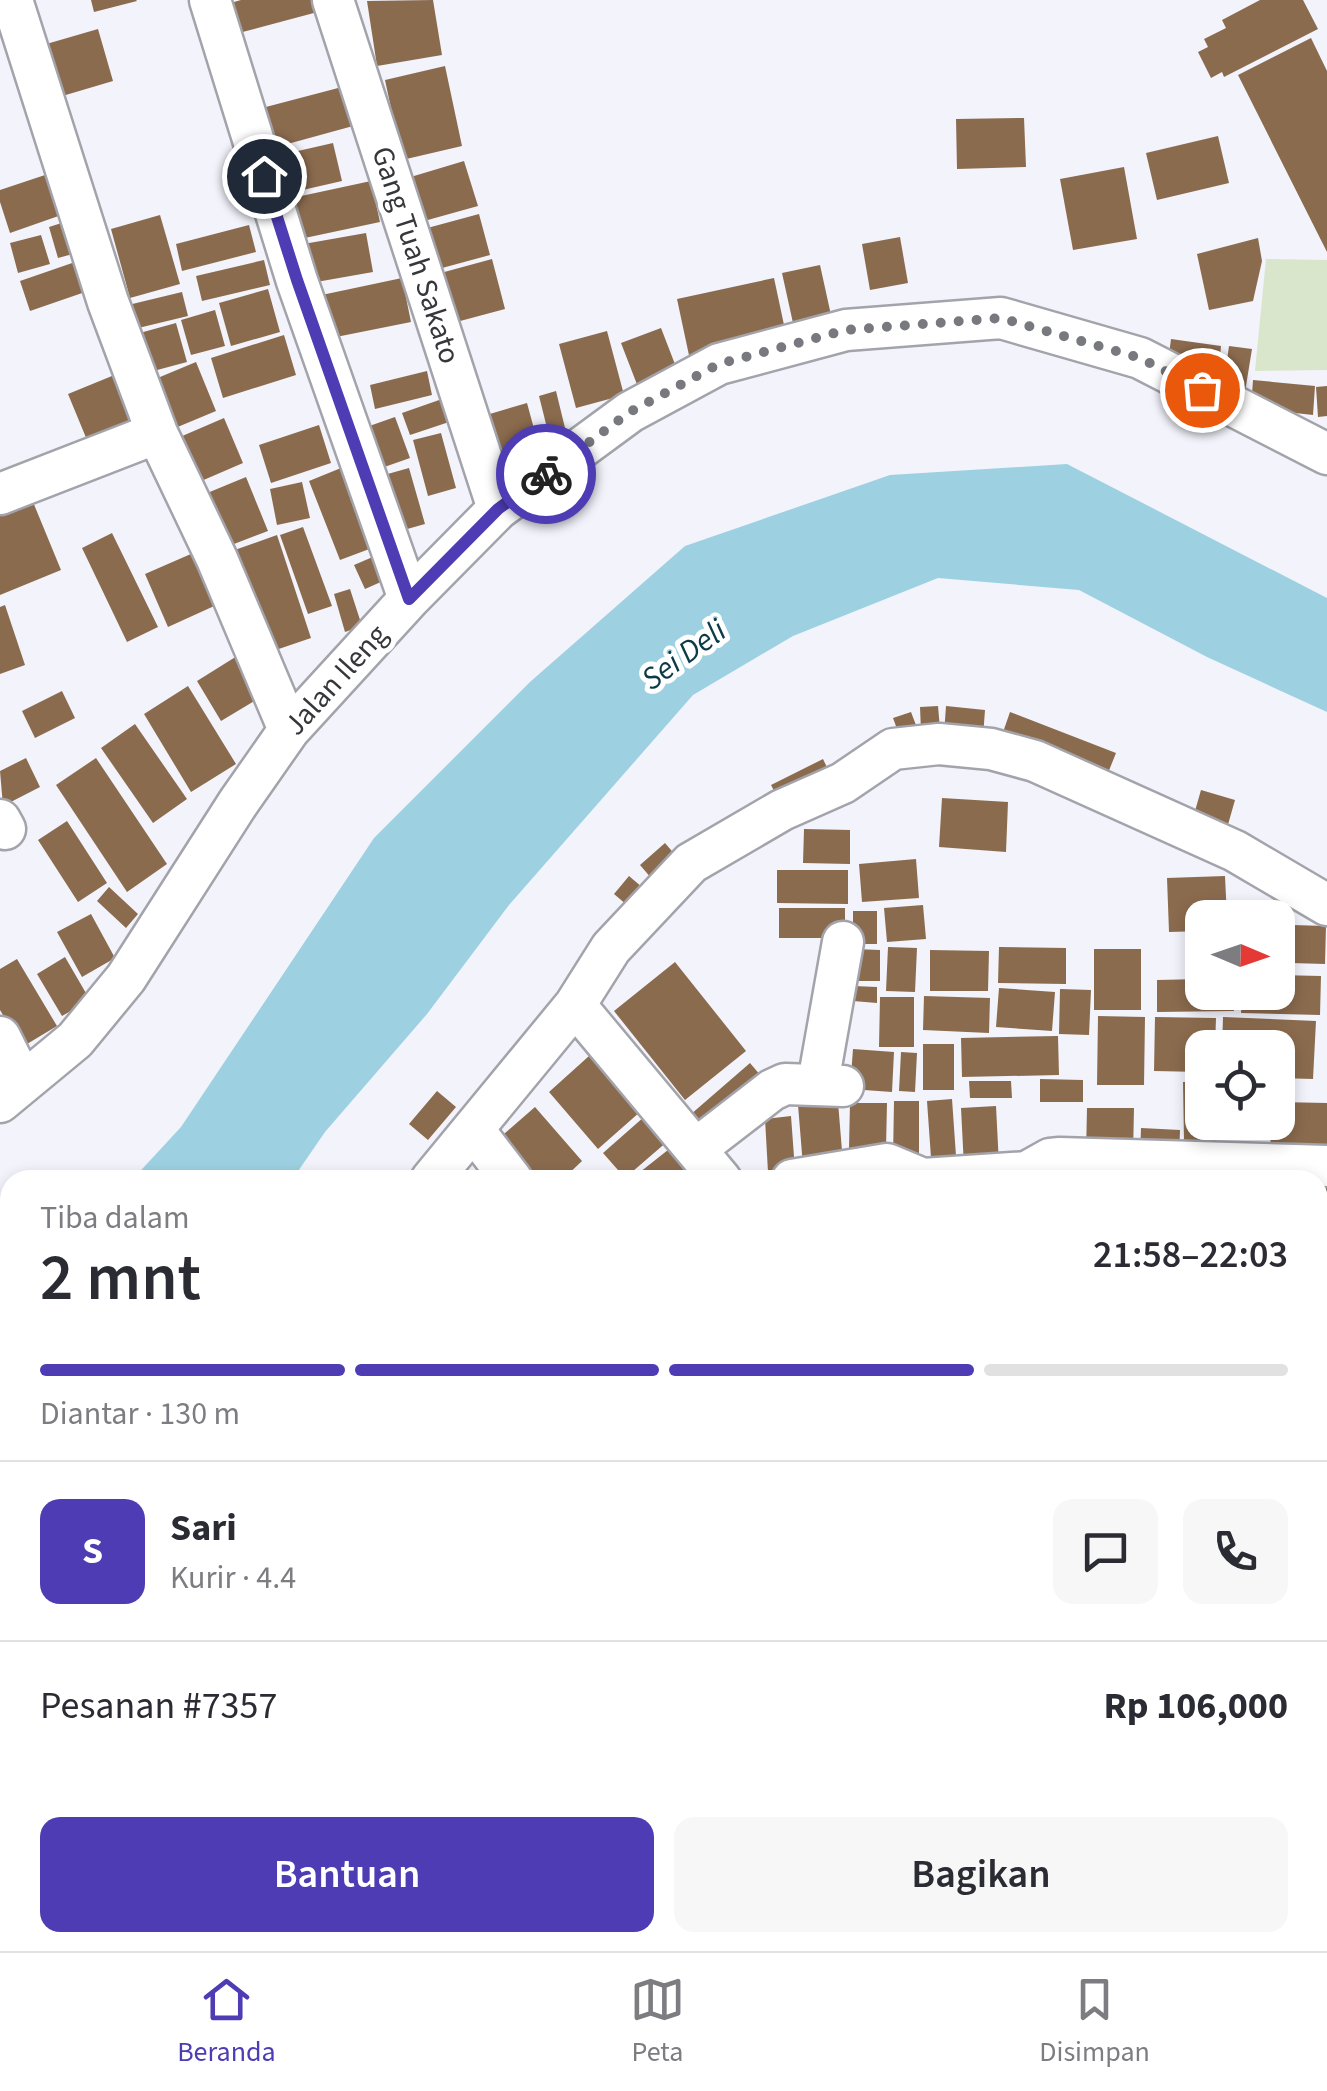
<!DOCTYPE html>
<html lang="id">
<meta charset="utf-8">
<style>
:root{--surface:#fff;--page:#f7f7f7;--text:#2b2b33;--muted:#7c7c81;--line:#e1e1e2;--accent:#4d3cb4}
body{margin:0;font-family:"Source Sans 3",sans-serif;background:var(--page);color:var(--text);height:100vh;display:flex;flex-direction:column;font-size:38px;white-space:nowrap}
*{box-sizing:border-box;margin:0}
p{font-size:32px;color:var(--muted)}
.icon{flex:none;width:55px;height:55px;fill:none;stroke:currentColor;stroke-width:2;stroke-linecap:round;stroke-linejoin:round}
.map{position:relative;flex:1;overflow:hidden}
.details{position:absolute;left:0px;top:1170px;width:1328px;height:782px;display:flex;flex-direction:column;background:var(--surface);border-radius:30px 30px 0 0;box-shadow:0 5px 15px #0003}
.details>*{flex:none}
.needle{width:65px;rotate:92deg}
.controls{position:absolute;left:1185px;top:900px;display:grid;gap:20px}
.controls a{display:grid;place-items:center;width:110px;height:110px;border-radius:20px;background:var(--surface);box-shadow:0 5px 15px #0003;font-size:50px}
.pin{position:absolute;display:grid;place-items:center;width:85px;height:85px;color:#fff;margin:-42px;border:5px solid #fff;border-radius:50%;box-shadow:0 2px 10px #0007}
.courier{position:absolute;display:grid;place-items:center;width:100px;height:100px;margin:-50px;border:8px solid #4d3cb4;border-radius:50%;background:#fff;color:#222;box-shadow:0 2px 12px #0007}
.overview em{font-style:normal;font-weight:600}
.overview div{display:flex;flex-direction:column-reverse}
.overview{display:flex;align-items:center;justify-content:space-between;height:170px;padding:0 40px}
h1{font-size:65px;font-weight:600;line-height:75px}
.bar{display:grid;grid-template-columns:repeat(4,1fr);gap:15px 10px;align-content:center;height:120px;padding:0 40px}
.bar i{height:12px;border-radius:8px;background:var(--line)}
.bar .current{background:var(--accent)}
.bar p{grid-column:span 4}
.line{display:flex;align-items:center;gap:25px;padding:0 40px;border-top:2px solid var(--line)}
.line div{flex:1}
.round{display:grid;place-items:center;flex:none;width:105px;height:105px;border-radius:20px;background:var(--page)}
.cta{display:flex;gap:20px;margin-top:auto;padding:20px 40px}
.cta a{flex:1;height:115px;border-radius:20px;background:var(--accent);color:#fff;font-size:40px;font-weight:600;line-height:115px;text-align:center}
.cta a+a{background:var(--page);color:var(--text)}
.tab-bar{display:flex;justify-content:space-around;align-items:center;height:140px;border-top:2px solid var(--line);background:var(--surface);font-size:28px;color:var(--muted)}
.tab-bar a{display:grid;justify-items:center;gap:5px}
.tab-bar .current{color:var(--accent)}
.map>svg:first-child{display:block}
.green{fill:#d9e6cb}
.water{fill:#9dd1e1}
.building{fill:#8b6b4e}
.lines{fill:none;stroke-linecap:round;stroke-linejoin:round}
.minor-casing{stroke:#a3a3ab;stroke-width:45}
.minor{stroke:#fff;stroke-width:40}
.done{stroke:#78797e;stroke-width:10;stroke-dasharray:0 18}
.route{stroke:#4d3cb4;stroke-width:12}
.labels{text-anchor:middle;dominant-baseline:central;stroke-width:10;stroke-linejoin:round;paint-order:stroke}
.street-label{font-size:30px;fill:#36373a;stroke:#fff}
.water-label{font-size:32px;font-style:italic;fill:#0b3b47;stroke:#fff}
</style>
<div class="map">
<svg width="1327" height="1951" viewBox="0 0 1327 1951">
<rect width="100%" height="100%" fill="#f2f3fb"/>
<path class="green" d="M1266 259 1327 260V370L1255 371Z"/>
<path class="water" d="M1067 464 1327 598V712L1207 657 1079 590 938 578 793 636 693 695 509 905 427 1014 325 1132 292 1180H132L181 1127 374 838 530 682 685 546 890 475Z
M10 1298V1475L0 1483V1307Z"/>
<path class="building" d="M91 0H136L137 1 94 12Z
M241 0H323L325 10 235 34 227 4Z
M433 0 442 55 377 66 367 1Z
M1260 0H1303L1318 29 1224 77 1222 72 1211 78 1198 52 1208 47 1204 39 1226 28 1222 20Z
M98 29 113 81 59 97 43 45Z
M1311 38 1327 71V252L1238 75Z
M445 66 462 146 402 160 385 80Z
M342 87 353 126 273 148 262 108Z
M1024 118 1026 167 957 169 956 119Z
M1218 136 1229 183 1157 200 1146 153Z
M333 143 342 181 272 197 263 159Z
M464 161 478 206 417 223 404 179Z
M1124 167 1137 239 1073 250 1060 179Z
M54 172 67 213 10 233 0 202V190Z
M371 181 380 222 286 242 278 201Z
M479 214 490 255 431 271 420 230Z
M160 215 180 284 130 298 111 229Z
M71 220 80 252 58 258 49 227Z
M249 225 256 252 182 271 176 244Z
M366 233 373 272 305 284 298 245Z
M41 235 50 264 18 273 10 243Z
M900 237 908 283 870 290 862 244Z
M1258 238 1262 261 1253 301 1209 310 1197 254Z
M492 259 505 309 449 324 437 274Z
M264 260 270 285 202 301 196 276Z
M78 261 88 291 30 311 20 281Z
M820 265 831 315 793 323 782 273Z
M402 278 411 322 326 339 317 296Z
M774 278 787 339 690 360 677 299Z
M268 289 280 332 231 346 219 303Z
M182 292 188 316 130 330 124 306Z
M215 310 225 346 191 355 181 320Z
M176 323 187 362 146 373 136 334Z
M661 328 678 372 638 387 621 343Z
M607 331 624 395 576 408 559 344Z
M284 335 296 375 223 398 211 358Z
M1171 339 1221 346 1219 368 1168 362Z
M1229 346 1252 349 1245 392 1223 388Z
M196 362 216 411 168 431 148 382Z
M129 369 148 415 87 440 68 394Z
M427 371 432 395 375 409 370 385Z
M1253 380 1315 386 1313 415 1251 408Z
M1327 386V416L1318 417 1316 387Z
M556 391 566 432 549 436 539 396Z
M442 399 449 422 410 435 402 413Z
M527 403 539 447 495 459 483 416Z
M395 417 410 458 373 471 358 430Z
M224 418 243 463 192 485 173 440Z
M319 425 331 463 271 483 259 445Z
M441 433 456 488 428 496 413 440Z
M341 468 372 548 340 560 309 481Z
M409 468 425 524 393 533 377 477Z
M246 477 268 531 221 549 200 496Z
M302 482 310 518 277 525 270 489Z
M33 502 61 570 0 595V515Z
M303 527 332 606 308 614 280 535Z
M112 533 158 627 127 642 82 548Z
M277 535 311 638 264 654 229 552Z
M200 550 223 602 168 627 145 574Z
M382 553 392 577 365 589 354 565Z
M350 589 362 626 345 632 334 594Z
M5 605 25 665 0 674V607Z
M237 656 261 697 221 721 197 681Z
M188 686 236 764 191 792 144 714Z
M62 691 75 718 35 738 22 711Z
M938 706 940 729 921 731 920 707Z
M946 706 985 710 983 737 944 734Z
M911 712 919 733 901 740 893 718Z
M1010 712 1116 753 1106 778 1001 738Z
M135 724 187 799 153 823 101 748Z
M26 758 40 787 3 806 0 771Z
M96 758 167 864 127 892 56 785Z
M823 759 834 782 783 808 771 785Z
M1201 790 1235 800 1225 835 1191 825Z
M942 798 1008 802 1006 852 939 847Z
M67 821 107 883 78 902 38 840Z
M804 829 850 830V864L803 863Z
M665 843 683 864 658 886 640 865Z
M916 859 919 898 862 902 859 864Z
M777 870H848V904L777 903Z
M629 876 649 893 634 911 614 894Z
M1225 876 1227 918H1202V931L1169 932 1167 878Z
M109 887 138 914 126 928 97 901Z
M923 905 926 939 887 942 884 908Z
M779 908H845V938H779Z
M1234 910H1281V918H1234Z
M853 911H877V944H853Z
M91 914 115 958 82 977 57 932Z
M1292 925 1326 926 1325 964 1291 963Z
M888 947 917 948 915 992 886 991Z
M999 947 1066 948V984L998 983Z
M855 949 880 950V981H855Z
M1094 949H1141V1010H1094Z
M930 950 989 951 988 991H930Z
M65 957 90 1000 62 1016 37 974Z
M17 959 57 1026 22 1047 0 1010V969Z
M675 962 746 1051 685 1100 614 1011Z
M1278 975 1321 976 1320 1015 1241 1013 1242 992H1278Z
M1202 979V992H1234V1011L1157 1012V980Z
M854 986 877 987V1003L853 1001Z
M999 988 1055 992 1052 1031 996 1027Z
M1060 989 1091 990 1089 1035 1059 1034Z
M924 996 990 998 989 1033 923 1030Z
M880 997H914V1047H879Z
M1098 1016 1145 1017 1144 1085H1097Z
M1155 1017 1216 1018 1215 1048H1202V1072L1154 1071Z
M1223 1017 1316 1021 1313 1079 1278 1078V1048H1222Z
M1058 1036 1059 1075 962 1077 961 1038Z
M923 1044H954V1090H923Z
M599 1047 649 1104 598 1149 549 1092Z
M853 1049 894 1052 892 1092 850 1089Z
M901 1052 917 1053 915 1092 899 1091Z
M750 1063 767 1083 707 1135 690 1115Z
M1040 1079 1083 1080V1102H1040Z
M969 1081H1011L1012 1098H970Z
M1183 1082H1202V1122H1216V1141H1184Z
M437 1091 456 1107 428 1140 409 1124Z
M952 1099 957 1170 932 1172 927 1101Z
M894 1101H919V1158H893Z
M838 1102 843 1163 803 1166 798 1105Z
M1278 1102 1327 1103V1162L1270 1160 1271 1122H1278Z
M850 1103H887L886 1148H849Z
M996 1106 999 1165 964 1167 961 1108Z
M535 1107 582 1161 562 1180H520L490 1146Z
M1087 1108H1134L1133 1155 1086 1154Z
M653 1109 676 1134 625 1178 603 1153Z
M791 1116 795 1170 768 1172 765 1119Z
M1141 1128 1180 1130 1179 1158 1140 1156Z
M678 1142 709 1180H630Z
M1318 1182 1327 1183V1233H1318Z
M1318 1239H1327V1288L1318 1287Z
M1318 1292H1327V1350H1318Z
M1318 1352H1327V1397H1318Z
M1318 1721 1327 1722V1896H1318Z
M0 1859 10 1865V1901L0 1894Z
M0 1901 10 1908V1928L0 1944Z
M1318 1911H1321V1951H1263V1942H1318Z
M548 1942H779L781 1951H549Z
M808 1942H905L907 1951H809Z
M923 1942H994L995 1951H923Z"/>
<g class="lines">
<defs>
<path id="minor" d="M12 0 108 302 157 433 217 559 289 730
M210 0 297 281 409 599
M333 0 498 509
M0 494 157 433
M0 820 5 829
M575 1005 721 1180
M0 1037 23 1083
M818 1083 843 942
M0 1102 75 1040 126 978 238 803 289 730 409 599 498 509 630 412 719 364 846 330 1001 318 1140 358 1327 454
M473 1129 512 1180
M697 1148 772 1090 785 1084 843 1086
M431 1180 575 1005 611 948 691 863 782 810 843 783 893 749 939 744 991 749 1035 761 1235 851 1327 905
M792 1180 887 1164 923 1179 1027 1172 1050 1159 1060 1158 1327 1166
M1318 1548 1327 1473
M0 1758 10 1770
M493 1942 495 1951
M790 1942 791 1951
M52 1951 54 1942
M1250 1951V1942"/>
</defs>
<use href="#minor" class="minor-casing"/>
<use href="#minor" class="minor"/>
</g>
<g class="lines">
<path class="done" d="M546 474 630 412 719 364 846 330 1001 318 1140 358 1202 390"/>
<path class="route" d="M264 176 297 280 409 599 498 509 546 474"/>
</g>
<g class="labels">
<g class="street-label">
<text transform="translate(416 255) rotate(72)">Gang Tuah Sakato</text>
<text transform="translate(336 680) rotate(-48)">Jalan Ileng</text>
</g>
<g class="water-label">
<text transform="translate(684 655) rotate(-36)">Sei Deli</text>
</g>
</g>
</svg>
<div class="controls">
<a><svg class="needle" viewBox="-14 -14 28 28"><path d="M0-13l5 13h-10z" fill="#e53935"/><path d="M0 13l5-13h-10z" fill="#7c7c81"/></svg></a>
<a><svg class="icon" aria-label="locate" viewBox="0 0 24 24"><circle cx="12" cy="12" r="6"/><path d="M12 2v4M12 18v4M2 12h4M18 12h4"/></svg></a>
</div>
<div class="pin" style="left:1202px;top:390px;background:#ea580c"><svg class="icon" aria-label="bag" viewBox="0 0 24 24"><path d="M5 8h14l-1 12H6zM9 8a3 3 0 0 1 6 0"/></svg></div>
<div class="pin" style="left:264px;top:176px;background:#1f2937"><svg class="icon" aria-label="home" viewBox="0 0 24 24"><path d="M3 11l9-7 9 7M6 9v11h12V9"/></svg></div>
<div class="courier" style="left:546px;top:474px"><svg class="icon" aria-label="bike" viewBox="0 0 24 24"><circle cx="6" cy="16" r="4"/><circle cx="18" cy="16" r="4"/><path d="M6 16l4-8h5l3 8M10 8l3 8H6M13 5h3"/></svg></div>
<section class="details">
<div class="overview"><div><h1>2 mnt</h1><p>Tiba dalam</p></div><em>21:58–22:03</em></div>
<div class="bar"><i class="current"></i><i class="current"></i><i class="current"></i><i></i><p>Diantar · 130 m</p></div>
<div class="line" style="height:180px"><b class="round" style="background:var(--accent);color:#fff">S</b><div><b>Sari</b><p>Kurir · 4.4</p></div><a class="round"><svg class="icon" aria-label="chat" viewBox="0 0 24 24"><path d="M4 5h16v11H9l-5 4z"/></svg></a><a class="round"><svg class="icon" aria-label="phone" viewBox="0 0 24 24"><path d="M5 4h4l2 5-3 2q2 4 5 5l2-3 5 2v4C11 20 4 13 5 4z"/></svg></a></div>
<div class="line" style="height:130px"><div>Pesanan #7357</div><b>Rp 106,000</b></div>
<div class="cta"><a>Bantuan</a><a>Bagikan</a></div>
</section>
</div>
<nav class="tab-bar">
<a class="current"><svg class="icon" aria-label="home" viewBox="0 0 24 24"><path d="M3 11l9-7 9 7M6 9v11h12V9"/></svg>Beranda</a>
<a><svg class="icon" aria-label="map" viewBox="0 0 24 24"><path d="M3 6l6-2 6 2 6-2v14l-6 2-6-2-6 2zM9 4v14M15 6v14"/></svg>Peta</a>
<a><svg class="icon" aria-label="saved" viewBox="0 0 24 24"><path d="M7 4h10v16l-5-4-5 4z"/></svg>Disimpan</a>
</nav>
